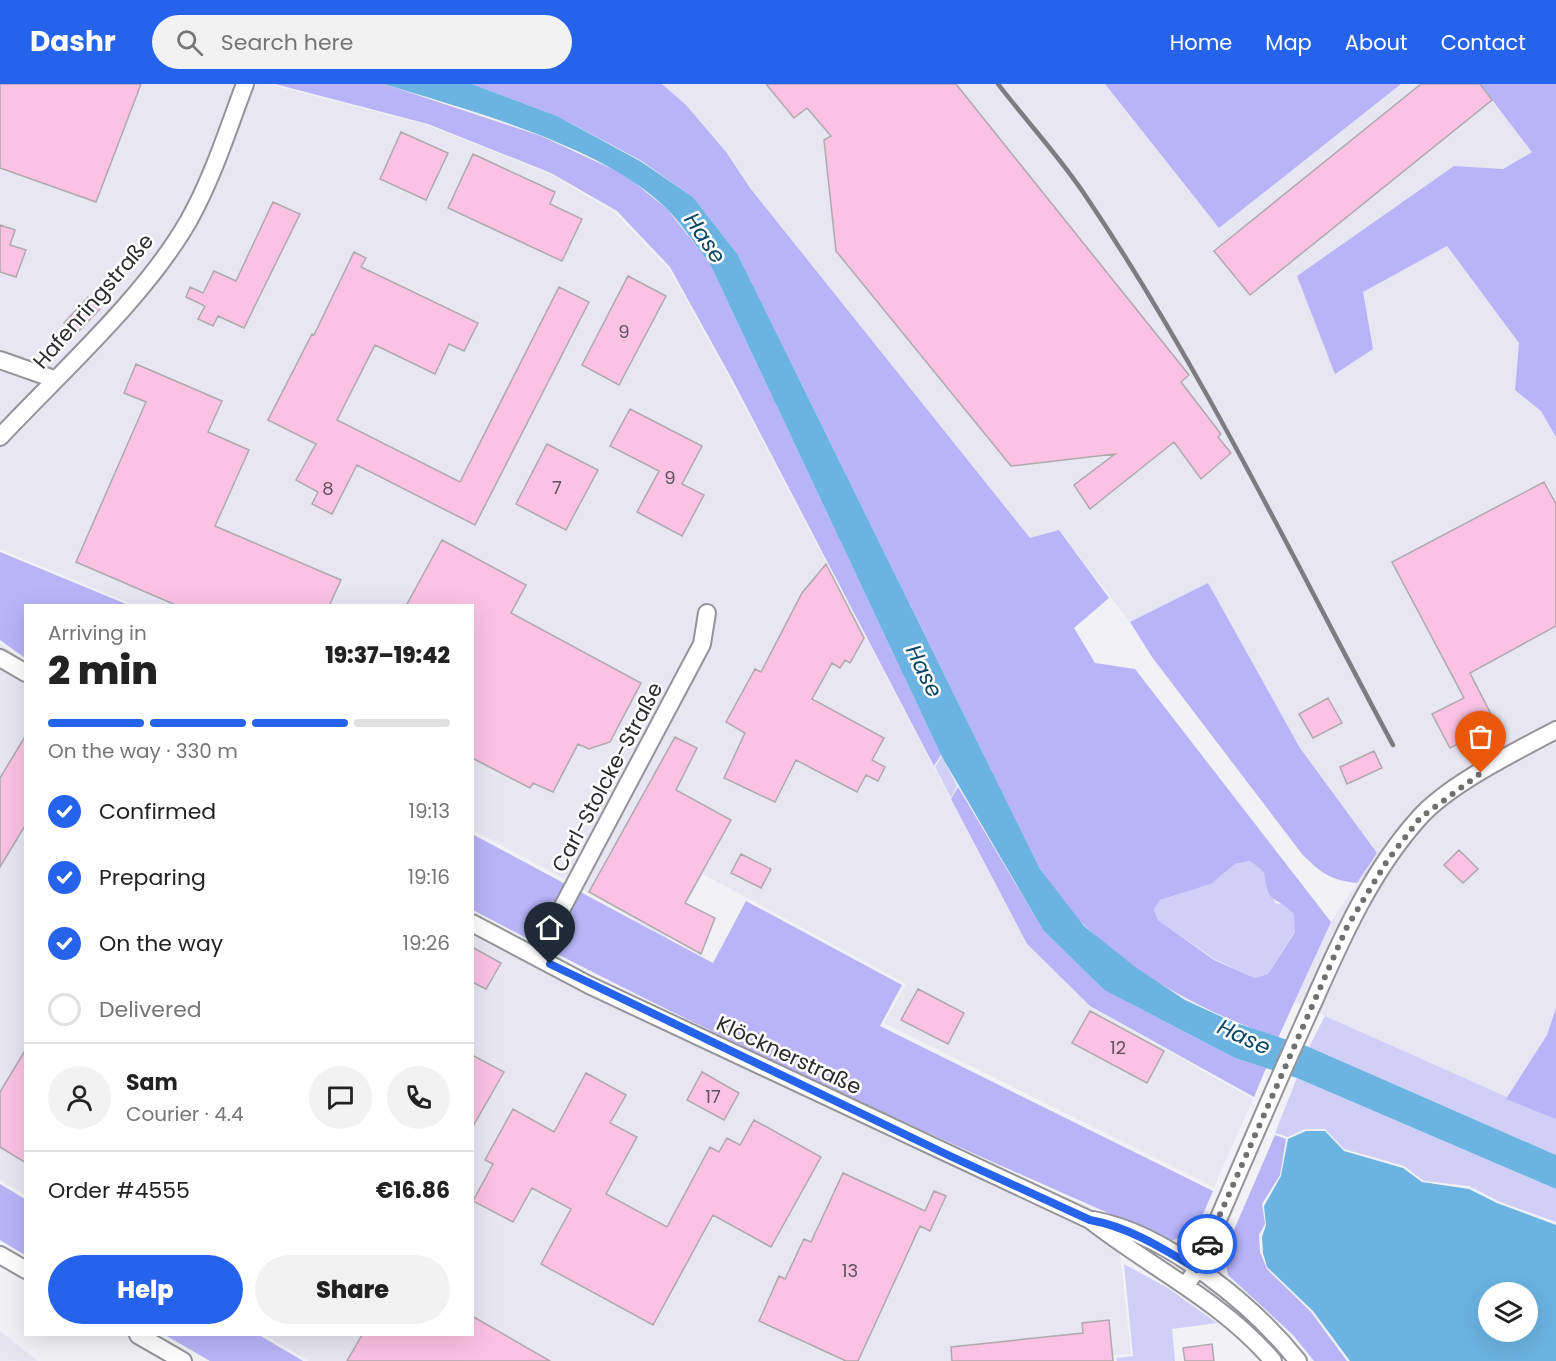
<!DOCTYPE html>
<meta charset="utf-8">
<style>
:root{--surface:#fff;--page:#f2f2f2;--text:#222;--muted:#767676;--line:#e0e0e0;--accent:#2563eb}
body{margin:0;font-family:Poppins,sans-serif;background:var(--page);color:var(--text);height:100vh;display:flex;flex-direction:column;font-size:22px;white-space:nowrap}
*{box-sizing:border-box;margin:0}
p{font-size:20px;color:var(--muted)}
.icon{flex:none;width:33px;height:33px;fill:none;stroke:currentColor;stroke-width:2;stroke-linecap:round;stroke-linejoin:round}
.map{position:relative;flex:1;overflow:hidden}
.details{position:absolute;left:24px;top:520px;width:450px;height:732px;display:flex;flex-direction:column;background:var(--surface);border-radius:0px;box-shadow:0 6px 24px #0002}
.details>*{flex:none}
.tools{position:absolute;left:1478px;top:1198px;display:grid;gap:12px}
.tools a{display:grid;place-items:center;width:60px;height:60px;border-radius:50%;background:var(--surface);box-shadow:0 6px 24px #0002;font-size:30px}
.pin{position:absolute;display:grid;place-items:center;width:51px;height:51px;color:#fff;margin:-62px -26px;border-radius:50% 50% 50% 0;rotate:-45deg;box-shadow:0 0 6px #0007}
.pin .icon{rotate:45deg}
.courier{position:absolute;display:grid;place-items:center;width:60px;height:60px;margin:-30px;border:4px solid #2563eb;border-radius:50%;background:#fff;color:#222;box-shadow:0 2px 8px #0007}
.headline em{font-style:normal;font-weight:800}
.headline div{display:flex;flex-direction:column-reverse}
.headline{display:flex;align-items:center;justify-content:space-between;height:102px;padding:0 24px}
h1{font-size:39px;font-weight:800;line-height:45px}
.bar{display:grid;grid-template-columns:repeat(4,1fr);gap:9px 6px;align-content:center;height:72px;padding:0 24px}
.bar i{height:8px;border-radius:4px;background:var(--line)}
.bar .on{background:var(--accent)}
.bar p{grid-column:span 4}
.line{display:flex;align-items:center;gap:15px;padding:0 24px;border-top:2px solid var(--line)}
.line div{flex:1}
.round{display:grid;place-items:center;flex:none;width:63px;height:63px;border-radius:32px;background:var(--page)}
ol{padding:0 24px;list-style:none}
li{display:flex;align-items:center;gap:18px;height:66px}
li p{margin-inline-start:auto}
li .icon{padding:6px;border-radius:50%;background:var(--accent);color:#fff;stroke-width:4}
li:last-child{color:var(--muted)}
li i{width:33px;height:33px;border:3px solid var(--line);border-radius:50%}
.button{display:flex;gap:12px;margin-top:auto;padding:12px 24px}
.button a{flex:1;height:69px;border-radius:36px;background:var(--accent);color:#fff;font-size:24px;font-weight:800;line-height:69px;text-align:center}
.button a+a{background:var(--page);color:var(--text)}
header{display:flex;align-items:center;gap:36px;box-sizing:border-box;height:84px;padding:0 30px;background:var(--accent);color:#fff}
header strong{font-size:28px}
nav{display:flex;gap:33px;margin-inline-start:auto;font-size:21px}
.search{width:420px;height:54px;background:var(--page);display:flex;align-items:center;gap:15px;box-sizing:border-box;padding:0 21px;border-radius:33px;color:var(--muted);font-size:22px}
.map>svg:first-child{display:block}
.built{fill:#e7e6f2}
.green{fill:#d1cff8}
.forest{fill:#b9b3f8;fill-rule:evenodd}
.water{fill:#6bb4e1;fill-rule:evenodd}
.building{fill:#fbc2e3;stroke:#aea9ac;stroke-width:1.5}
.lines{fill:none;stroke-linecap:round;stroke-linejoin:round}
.minor-casing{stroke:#949498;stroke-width:20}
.minor{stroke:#fff;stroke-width:16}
.rail{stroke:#7d7d80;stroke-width:4.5}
.done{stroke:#707073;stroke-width:6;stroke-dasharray:0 10.8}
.route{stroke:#2563eb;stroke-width:8}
.labels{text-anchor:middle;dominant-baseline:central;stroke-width:5;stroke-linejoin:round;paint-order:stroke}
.number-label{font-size:18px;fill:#5f515a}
.street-label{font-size:21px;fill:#2b2b2d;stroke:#fff}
.water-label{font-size:22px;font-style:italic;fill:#0a4664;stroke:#fff}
</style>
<header>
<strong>Dashr</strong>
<div class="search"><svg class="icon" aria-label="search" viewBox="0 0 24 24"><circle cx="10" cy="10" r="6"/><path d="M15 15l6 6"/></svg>Search here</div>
<nav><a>Home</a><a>Map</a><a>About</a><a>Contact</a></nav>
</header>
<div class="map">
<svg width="1556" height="1277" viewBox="0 0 1556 1277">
<rect width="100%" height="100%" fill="#f1f1f6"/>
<path class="built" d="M0 0H268L427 41 550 90 615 129 669 185 732 299 1027 861 1090 923 1253 1015 1214 1103 884 939 906 900 703 790 667 855 588 808 473 746 472 522H136L0 465Z
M662 0H1105L1219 144 1401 0H1480L1532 67 1503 85 1454 82 1297 192 1373 265 1362 208 1447 162 1519 259 1515 306 1541 327 1556 353V924L1547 951 1506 1015 1295 918 1331 838 1377 769 1300 664 1208 499 1130 538 1059 446 1030 455 750 104 726 68 686 21Z
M0 560 26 578 25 1111 0 1096Z
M473 829 583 888 970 1071 1116 1135 1131 1270 1114 1271V1277H309L265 1251H472Z
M0 1247 38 1277H0Z"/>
<path class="green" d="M942 672 957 702 951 714 935 683Z
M1250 777 1264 788 1275 819 1286 821 1295 830V847L1268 890 1255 894 1214 875 1158 836 1154 825 1160 816 1211 800 1235 780Z
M1325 932 1556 1035V1071L1309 963Z
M1297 994 1556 1105V1138L1500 1118 1469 1102 1424 1097 1404 1082 1344 1065 1325 1045H1305L1288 1053 1275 1049Z
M1124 1180 1168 1204 1217 1239 1172 1245 1175 1277H1117L1116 1274 1133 1272Z"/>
<path class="forest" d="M275 0H384L541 52 625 91 667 125 709 178 941 671 934 682 733 297 670 183 617 127 551 89 428 40Z
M472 0H662L686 21 726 68 750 104 1030 454 1059 446 1109 514 1074 544 1095 579 1135 585 1331 838 1278 954C1207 929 1141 895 1086 843 1068 827 1055 804 1040 785L738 171 693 113 640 76 557 32ZM1250 777 1264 788C1269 824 1273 809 1294 830L1295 848 1268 890 1255 894 1214 876 1158 836 1154 825 1160 816 1211 800 1235 780Z
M1105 0H1401L1219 144Z
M1480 0H1556V353L1541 327 1515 306 1519 259 1447 162 1363 208 1373 265 1335 290 1297 192 1454 82 1503 85 1532 68Z
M0 468 131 522H26L25 574 0 556Z
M1208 499 1300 664 1377 769 1357 799C1330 796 1321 789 1302 770L1152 573 1130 538Z
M958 703 1043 846 1104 906 1235 974 1266 984 1254 1013 1090 922 1027 860 951 715Z
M472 750 713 879 746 817 902 901 880 942 1213 1107 1197 1144 1172 1157C935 1054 700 947 473 826Z
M1556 924V1035L1506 1015 1547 951Z
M1275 1051 1286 1055 1280 1091 1262 1120 1265 1140 1259 1151 1260 1168 1267 1185 1311 1228 1347 1277H1314L1293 1251 1228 1191 1224 1169Z
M0 1100 25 1115V1171L0 1156Z
M165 1251H259L303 1277H210Z"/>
<path class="water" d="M384 0H472L557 32 640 77 693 113 738 171 1040 785 1084 842 1134 882 1185 916 1233 938 1309 963 1556 1071V1105L1297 994 1235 974 1104 906 1043 846 941 671 709 178C695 161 682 140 667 125 604 62 468 26 384 0Z
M1306 1047H1325L1344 1067 1403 1084 1422 1098 1469 1105 1497 1119 1556 1141V1277H1350L1313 1227 1267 1183 1263 1169 1262 1153 1266 1141 1264 1122 1281 1092 1288 1055ZM1488 1209H1527V1248H1488Z"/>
<path class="building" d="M0 0H141L96 118 0 84Z
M766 0H956L1189 291 1181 298 1221 350 1218 353 1231 369 1201 395 1174 358 1090 425 1074 401 1115 370 1011 382 836 167 824 56 831 52 807 24 794 34Z
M1421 0H1480L1492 16 1250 211 1214 167Z
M401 48 448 69 426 116 380 95Z
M473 70 555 108 550 120 582 135 562 177 448 124Z
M273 118 300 130 244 244 218 232 213 242 198 235 205 222 186 213 190 203 203 209 214 187 236 197Z
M0 141 15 146 10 161 26 166 16 193 0 188Z
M354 168 366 174 361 183 478 239 464 267 449 260 435 290 375 261 337 336 460 398 559 203 589 218 475 441 357 381 332 430 312 420 318 408 296 396 316 360 268 336 312 250 314 251Z
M628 192 666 212 619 301 582 281Z
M88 213 100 225 76 250 64 239Z
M136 280 222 317 208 348 249 366 215 442 341 496 329 522H178L76 478 146 318 124 309Z
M630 325 702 362 682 400 704 411 682 452 637 428 659 387 610 362Z
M547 360 598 386 566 446 516 420Z
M1544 398 1556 420V542L1470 589 1496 640 1450 664 1432 630 1464 614 1392 478Z
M442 456 526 501 511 529 641 599 610 658 589 665 578 660 553 708 533 699 530 704 472 674V522H406Z
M826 480 864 554 850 579 845 576 840 584 832 579 812 615 884 654 872 676 885 683 878 697 866 691 857 708 796 676 775 718 724 694 745 649 726 638 755 585 761 588 802 509Z
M1328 614 1342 639 1313 654 1299 630Z
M26 651V740L0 783V694Z
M675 653 697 664 676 706 731 736 685 819 715 834 701 870 589 808Z
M1374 667 1382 684 1347 700 1340 683Z
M1459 766 1478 785 1463 799 1444 781Z
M741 770 771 785 761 804 731 789Z
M472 863 501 879 486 905 472 898Z
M918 905 964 929 948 960 901 936Z
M1090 927 1164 967 1147 999 1072 959Z
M26 965V1079L0 1063V1008Z
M472 971 504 988 472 1044Z
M702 988 739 1009 724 1036 687 1016Z
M586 989 626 1011 610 1039 637 1053 606 1110 667 1143 710 1063 719 1068 727 1054 740 1061 754 1036 821 1073 771 1163 713 1131 653 1241 541 1180 571 1125 532 1104 513 1138 473 1117 493 1080 485 1076 513 1025 554 1048Z
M843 1089 925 1127 934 1107 946 1112 930 1147 920 1142 858 1277H846L759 1237 779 1192 785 1195 804 1155 811 1158Z
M472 1232 550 1277H347L362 1251H472Z
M1109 1236 1113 1277H952L951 1263 1083 1249 1082 1239Z
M1212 1260 1214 1277H1185L1183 1264Z"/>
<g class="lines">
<defs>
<path id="minor" d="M0 276 54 295
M0 353C61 288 146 212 189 136 213 93 228 45 245 0
M0 574 26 589
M472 839 589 901 1090 1136C1151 1184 1222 1217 1273 1277
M536 873 702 560 707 529
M1093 1136C1166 1149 1253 1221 1298 1277
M0 1171 26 1186
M1186 1201 1197 1185C1232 1103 1267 1021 1304 939 1336 868 1366 793 1419 734 1449 700 1515 668 1556 646
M138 1251 183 1277"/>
</defs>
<use href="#minor" class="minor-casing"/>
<use href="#minor" class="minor"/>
<path class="rail" d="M998 0C1027 38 1061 74 1087 114 1204 288 1294 477 1393 661"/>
</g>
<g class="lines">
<path class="done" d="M1207 1160 1347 843 1387 777 1420 734 1481 689"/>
<path class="route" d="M550 880 950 1072 1090 1136C1129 1143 1162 1164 1197 1185L1207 1160"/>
</g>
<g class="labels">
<g class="number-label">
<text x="624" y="247">9</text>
<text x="670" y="393">9</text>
<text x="557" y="403">7</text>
<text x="328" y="404">8</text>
<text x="1118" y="963">12</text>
<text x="713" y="1012">17</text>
<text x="850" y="1186">13</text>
</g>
<g class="street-label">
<text transform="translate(93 217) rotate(-49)">Hafenringstraße</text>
<text transform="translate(607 693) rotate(-62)">Carl-Stolcke-Straße</text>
<text transform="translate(789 971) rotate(25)">Klöcknerstraße</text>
</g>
<g class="water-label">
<text transform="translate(705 154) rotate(56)">Hase</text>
<text transform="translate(924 587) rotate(64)">Hase</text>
<text transform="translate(1244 953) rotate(25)">Hase</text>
</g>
</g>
</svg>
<div class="tools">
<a><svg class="icon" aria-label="layers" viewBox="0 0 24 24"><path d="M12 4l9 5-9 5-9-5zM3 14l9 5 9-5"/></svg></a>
</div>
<div class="pin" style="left:1481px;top:689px;background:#ea580c"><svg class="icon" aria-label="bag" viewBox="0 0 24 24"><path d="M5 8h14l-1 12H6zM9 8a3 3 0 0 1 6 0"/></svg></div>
<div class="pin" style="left:550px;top:880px;background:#1f2937"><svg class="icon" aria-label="home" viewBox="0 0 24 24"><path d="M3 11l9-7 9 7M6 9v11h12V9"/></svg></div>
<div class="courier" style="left:1207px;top:1160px"><svg class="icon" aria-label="car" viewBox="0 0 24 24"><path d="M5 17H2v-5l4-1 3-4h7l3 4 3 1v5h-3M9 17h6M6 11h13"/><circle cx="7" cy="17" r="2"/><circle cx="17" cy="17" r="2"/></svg></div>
<section class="details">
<div class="headline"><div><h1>2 min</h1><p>Arriving in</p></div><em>19:37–19:42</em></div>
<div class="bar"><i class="on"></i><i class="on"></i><i class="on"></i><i></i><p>On the way · 330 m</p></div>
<ol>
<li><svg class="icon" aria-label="check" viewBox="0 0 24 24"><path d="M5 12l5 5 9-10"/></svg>Confirmed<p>19:13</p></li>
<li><svg class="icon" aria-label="check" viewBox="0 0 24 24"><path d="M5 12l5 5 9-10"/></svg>Preparing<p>19:16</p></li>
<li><svg class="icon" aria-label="check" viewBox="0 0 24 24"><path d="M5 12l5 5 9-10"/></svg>On the way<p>19:26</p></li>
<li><i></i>Delivered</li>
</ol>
<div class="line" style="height:108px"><a class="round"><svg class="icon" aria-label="person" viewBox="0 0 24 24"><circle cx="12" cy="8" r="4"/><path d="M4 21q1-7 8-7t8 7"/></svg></a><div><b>Sam</b><p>Courier · 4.4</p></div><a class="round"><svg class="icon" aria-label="chat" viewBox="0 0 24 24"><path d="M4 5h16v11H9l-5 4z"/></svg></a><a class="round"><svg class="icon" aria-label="phone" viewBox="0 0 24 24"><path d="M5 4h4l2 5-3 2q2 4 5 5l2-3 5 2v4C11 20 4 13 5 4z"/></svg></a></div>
<div class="line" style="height:78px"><div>Order #4555</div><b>€16.86</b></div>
<div class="button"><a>Help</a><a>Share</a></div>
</section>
</div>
